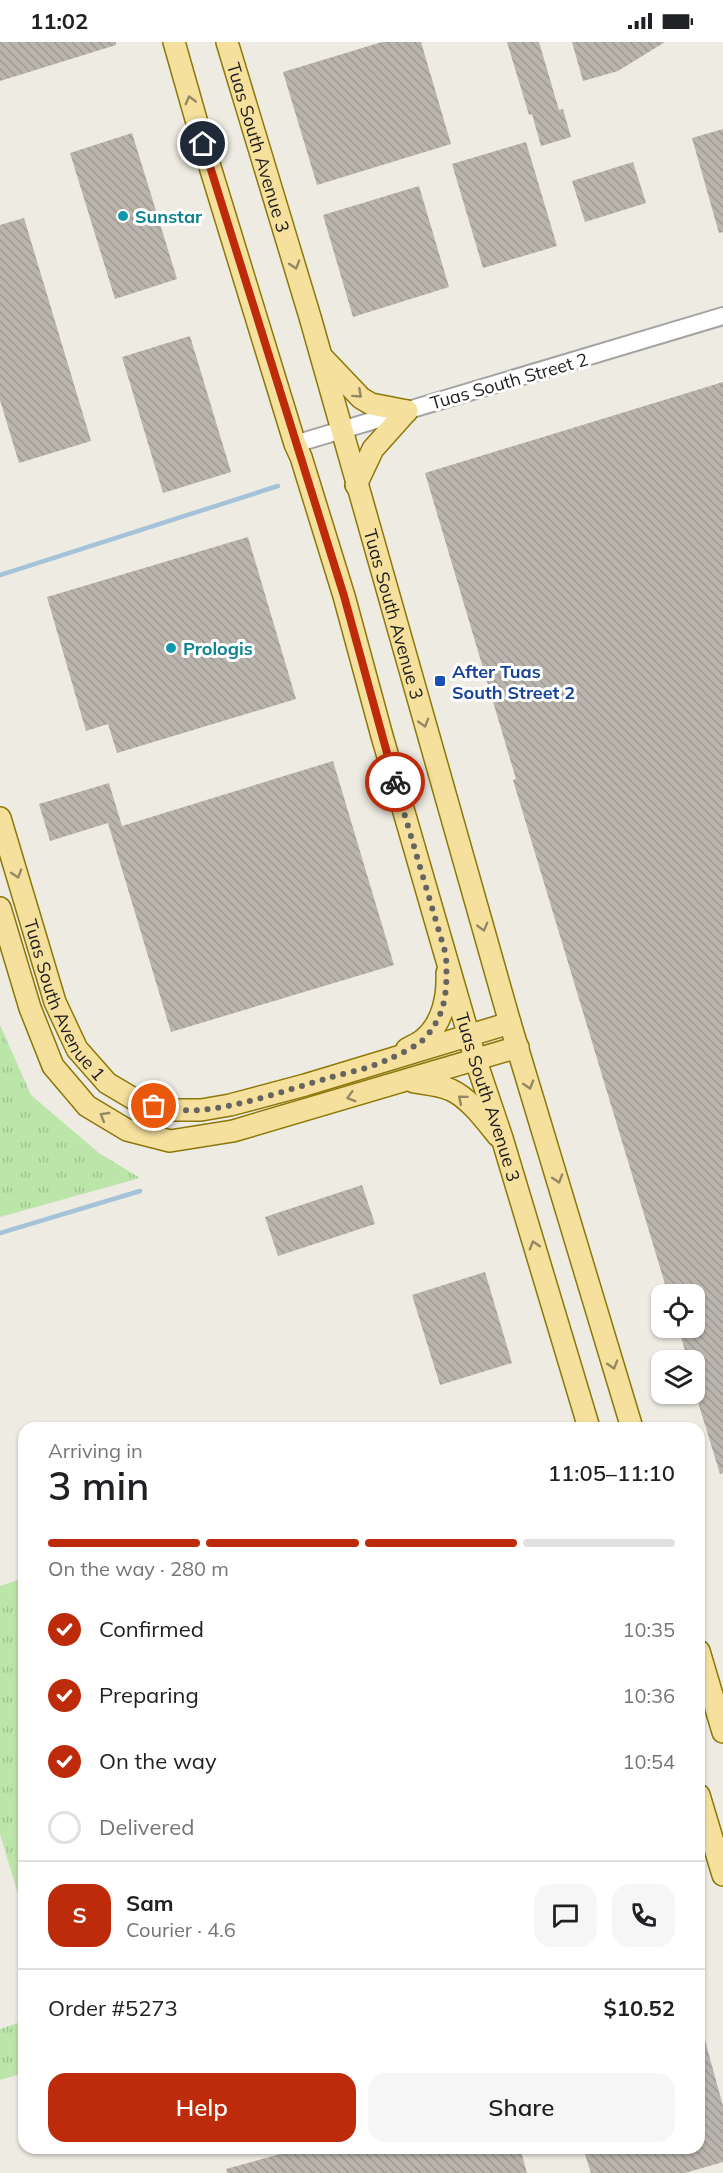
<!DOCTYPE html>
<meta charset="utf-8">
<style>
:root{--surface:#fff;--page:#f6f6f6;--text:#202124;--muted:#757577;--line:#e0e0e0;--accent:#be2b0a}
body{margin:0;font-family:Mulish,sans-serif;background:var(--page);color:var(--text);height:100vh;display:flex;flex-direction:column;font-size:22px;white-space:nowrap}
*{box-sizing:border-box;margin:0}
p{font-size:20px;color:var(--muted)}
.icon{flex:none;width:33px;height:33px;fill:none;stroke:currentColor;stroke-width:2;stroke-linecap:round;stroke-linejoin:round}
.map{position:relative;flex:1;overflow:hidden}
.side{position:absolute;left:18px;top:1380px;width:687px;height:732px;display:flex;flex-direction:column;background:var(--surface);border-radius:18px;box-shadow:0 2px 4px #0004}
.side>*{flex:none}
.tools{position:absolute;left:651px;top:1242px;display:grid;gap:12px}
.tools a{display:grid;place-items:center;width:54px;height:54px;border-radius:12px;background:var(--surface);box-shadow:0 2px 4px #0004;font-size:30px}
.pin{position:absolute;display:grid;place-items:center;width:51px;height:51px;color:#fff;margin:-26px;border:3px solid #fff;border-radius:50%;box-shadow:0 2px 6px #0007}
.courier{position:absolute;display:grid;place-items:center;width:60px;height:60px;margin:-30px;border:4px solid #be2b0a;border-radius:50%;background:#fff;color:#222;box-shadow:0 2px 8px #0007}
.head em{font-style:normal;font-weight:600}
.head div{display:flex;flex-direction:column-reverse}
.head{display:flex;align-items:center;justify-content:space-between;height:102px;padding:0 30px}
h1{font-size:39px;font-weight:600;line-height:45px}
.bar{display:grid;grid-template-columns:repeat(4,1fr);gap:9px 6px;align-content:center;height:72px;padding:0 30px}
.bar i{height:8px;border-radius:4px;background:var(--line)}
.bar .selected{background:var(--accent)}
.bar p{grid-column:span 4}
.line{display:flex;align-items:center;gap:15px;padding:0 30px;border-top:2px solid var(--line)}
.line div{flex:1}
.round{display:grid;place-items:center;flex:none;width:63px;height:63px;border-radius:18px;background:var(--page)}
ol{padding:0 30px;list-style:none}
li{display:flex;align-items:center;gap:18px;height:66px}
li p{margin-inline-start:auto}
li .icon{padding:6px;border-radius:50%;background:var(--accent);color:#fff;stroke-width:4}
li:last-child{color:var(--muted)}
li i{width:33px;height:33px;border:3px solid var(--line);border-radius:50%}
.action{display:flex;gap:12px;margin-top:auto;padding:12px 30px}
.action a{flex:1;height:69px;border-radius:18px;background:var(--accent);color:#fff;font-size:24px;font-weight:600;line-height:69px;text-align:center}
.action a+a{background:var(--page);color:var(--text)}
.status{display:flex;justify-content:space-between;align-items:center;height:42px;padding:0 30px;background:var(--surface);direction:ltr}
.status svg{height:16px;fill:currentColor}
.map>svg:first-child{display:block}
.grass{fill:url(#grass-tufts)}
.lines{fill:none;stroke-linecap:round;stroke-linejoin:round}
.stream{stroke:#a4c3d9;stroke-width:4.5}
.building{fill:url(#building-back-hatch)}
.minor-casing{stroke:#a3a3a3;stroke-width:20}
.major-casing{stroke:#8c7808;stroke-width:24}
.minor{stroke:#fff;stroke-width:16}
.major{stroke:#f6e09e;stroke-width:21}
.oneway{stroke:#948864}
.done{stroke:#656461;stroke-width:6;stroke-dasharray:0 10.8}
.route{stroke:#be2b0a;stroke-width:8}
.culture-dot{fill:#0f9aa8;stroke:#fff;stroke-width:2}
.transit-dot{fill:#1a4fb4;stroke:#fff;stroke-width:2}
.labels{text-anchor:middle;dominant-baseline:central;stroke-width:6;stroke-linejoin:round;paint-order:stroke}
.street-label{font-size:18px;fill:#1c1c1c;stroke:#fff}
.culture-label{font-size:18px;font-weight:bold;fill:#0d838f;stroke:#fff;text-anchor:start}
.transit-label{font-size:18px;font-weight:bold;fill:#164399;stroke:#fff;text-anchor:start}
</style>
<div class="status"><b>11:02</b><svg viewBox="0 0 49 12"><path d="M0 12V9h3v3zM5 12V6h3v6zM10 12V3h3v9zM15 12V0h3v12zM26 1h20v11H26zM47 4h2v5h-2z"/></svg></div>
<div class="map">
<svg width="723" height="2131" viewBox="0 0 723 2131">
<defs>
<pattern id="grass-tufts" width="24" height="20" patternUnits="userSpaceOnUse" patternTransform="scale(1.5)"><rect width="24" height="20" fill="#bce5aa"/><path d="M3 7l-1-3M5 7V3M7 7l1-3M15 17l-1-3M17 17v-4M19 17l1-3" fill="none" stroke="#a1c492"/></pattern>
<pattern id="building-back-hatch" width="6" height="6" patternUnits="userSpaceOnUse" patternTransform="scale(1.5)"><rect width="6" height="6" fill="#b9b4ac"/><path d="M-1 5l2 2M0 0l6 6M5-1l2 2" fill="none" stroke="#9e9a93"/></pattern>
</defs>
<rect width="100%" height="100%" fill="#edebe2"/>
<path class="grass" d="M0 983 31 1053 99 1111 140 1136 0 1175Z
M24 1536V1872L0 1792V1544Z
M24 1979V2031L0 2038V1987Z"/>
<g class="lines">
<path class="stream" d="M0 533 278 444
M0 1191 140 1149"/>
</g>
<path class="building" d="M0 0H116V3L0 39Z
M382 0H421L451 102 317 143 283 30Z
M507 0H539L559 68 563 67 571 95 541 104 532 72 529 73Z
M572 0H665L618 29 583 39Z
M723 87V190L719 191 692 96Z
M132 91 177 237 115 257 70 111Z
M526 100 557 204 483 226 452 122Z
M633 120 646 161 585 180 572 139Z
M419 144 449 245 353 275 323 173Z
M24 176 91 399 19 421 0 358V183Z
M190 294 231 430 163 451 122 315Z
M723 340V1431L720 1432 694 1347V1318H688L678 1286H694V1252H668L513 738 516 737 425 431Z
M248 495 296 657 117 711 108 682 86 689 47 555Z
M333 719 394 923 171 990 108 781 50 799 39 762 109 741 122 784Z
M362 1143 375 1182 278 1214 265 1175Z
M485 1230 512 1321 440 1343 412 1253Z
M703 1991 723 2064V2120L685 2131H591L583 2106H699V1992Z
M302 2106H520L527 2131H227L226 2127Z"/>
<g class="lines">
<defs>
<path id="minor" d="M295 402 723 274"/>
<g id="major">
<path id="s1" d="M174 0 203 102 295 402 301 415 344 554 382 694 476 1019 502 1096 589 1386"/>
<path id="s2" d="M227 0 310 275 510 981 632 1386"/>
<path d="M322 315 361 356 371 362 407 369"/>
<path d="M356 443 373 407 407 369"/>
<path id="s3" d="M0 776 55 960 77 1007 107 1041 139 1060 170 1068H201L230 1063 305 1043 510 981"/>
<path d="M0 866 30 966 53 1024 87 1064 127 1088 170 1099 233 1089 518 1005"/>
<path d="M407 1007C412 1004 420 1001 424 997 443 981 448 954 447 931"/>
<path d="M414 1040C426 1042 439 1043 451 1048 469 1056 485 1078 498 1094"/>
<path d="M699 1609 723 1690"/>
<path d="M699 1753 723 1833"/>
</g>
</defs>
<use href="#minor" class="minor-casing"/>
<use href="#major" class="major-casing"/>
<use href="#minor" class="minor"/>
<use href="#major" class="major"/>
</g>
<defs><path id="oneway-chevron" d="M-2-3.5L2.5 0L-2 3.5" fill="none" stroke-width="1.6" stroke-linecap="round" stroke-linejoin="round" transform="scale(1.5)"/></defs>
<g class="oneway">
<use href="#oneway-chevron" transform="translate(190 58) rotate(-105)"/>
<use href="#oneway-chevron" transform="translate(295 223) rotate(73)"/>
<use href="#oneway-chevron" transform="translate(358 352) rotate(42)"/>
<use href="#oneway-chevron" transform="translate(424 681) rotate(74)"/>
<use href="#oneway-chevron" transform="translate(17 832) rotate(73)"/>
<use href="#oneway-chevron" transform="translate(483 885) rotate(74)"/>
<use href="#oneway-chevron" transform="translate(529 1043) rotate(73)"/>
<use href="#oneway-chevron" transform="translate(351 1055) rotate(164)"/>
<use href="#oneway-chevron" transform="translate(462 1057) rotate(-140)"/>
<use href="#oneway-chevron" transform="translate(104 1074) rotate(-149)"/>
<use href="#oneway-chevron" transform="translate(558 1137) rotate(73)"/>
<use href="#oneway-chevron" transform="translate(534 1203) rotate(-107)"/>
<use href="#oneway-chevron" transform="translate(613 1323) rotate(73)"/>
</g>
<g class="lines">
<path class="done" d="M154 1064C170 1068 184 1069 200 1068 239 1065 287 1048 325 1037 345 1031 368 1027 387 1018 398 1013 418 1004 426 995 448 969 447 945 446 913L395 740"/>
<path class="route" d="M203 102 344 554 395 740"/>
</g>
<g class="culture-dot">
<circle cx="123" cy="174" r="6"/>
<circle cx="171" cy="606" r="6"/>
</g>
<rect class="transit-dot" x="434" y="633" width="12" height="12" rx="3"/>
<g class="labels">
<g class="street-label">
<text stroke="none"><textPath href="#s2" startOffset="110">Tuas South Avenue 3</textPath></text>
<text transform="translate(509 339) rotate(-16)">Tuas South Street 2</text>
<text stroke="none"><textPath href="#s2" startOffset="596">Tuas South Avenue 3</textPath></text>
<text stroke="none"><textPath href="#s3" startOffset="194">Tuas South Avenue 1</textPath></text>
<text stroke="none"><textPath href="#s1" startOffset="1101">Tuas South Avenue 3</textPath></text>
</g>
<g class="culture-label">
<text x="135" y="174">Sunstar</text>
<text x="183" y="606">Prologis</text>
</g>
<g class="transit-label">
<text x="452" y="629">After Tuas<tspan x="452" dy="21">South Street 2</tspan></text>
</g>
</g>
</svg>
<div class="tools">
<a><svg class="icon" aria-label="locate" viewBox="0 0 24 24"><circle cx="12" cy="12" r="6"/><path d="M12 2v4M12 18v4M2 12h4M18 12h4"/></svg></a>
<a><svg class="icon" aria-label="layers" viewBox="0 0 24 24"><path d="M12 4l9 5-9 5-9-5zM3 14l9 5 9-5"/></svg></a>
</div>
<div class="pin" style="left:154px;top:1064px;background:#ea580c"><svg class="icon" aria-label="bag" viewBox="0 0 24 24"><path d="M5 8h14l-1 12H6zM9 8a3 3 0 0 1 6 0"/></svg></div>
<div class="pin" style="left:203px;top:102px;background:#1f2937"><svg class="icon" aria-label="home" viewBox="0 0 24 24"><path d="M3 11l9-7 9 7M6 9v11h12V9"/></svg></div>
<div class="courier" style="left:395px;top:740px"><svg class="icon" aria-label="bike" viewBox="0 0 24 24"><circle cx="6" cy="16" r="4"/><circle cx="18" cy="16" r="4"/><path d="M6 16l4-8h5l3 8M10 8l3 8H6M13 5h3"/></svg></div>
<section class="side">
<div class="head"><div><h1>3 min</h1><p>Arriving in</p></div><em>11:05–11:10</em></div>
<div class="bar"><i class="selected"></i><i class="selected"></i><i class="selected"></i><i></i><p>On the way · 280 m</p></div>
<ol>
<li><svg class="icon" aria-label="check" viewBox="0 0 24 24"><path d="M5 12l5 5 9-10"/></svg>Confirmed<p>10:35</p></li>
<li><svg class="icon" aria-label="check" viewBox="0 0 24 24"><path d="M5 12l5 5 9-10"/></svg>Preparing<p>10:36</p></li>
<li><svg class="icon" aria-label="check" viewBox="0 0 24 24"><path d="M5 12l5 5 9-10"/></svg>On the way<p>10:54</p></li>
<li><i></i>Delivered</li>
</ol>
<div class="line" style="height:108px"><b class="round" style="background:var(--accent);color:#fff">S</b><div><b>Sam</b><p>Courier · 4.6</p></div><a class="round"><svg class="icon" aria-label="chat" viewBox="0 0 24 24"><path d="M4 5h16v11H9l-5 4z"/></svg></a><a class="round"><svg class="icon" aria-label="phone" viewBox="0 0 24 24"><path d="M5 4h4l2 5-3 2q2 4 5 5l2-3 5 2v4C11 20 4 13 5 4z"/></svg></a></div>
<div class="line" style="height:78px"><div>Order #5273</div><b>$10.52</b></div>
<div class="action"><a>Help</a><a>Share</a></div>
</section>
</div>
